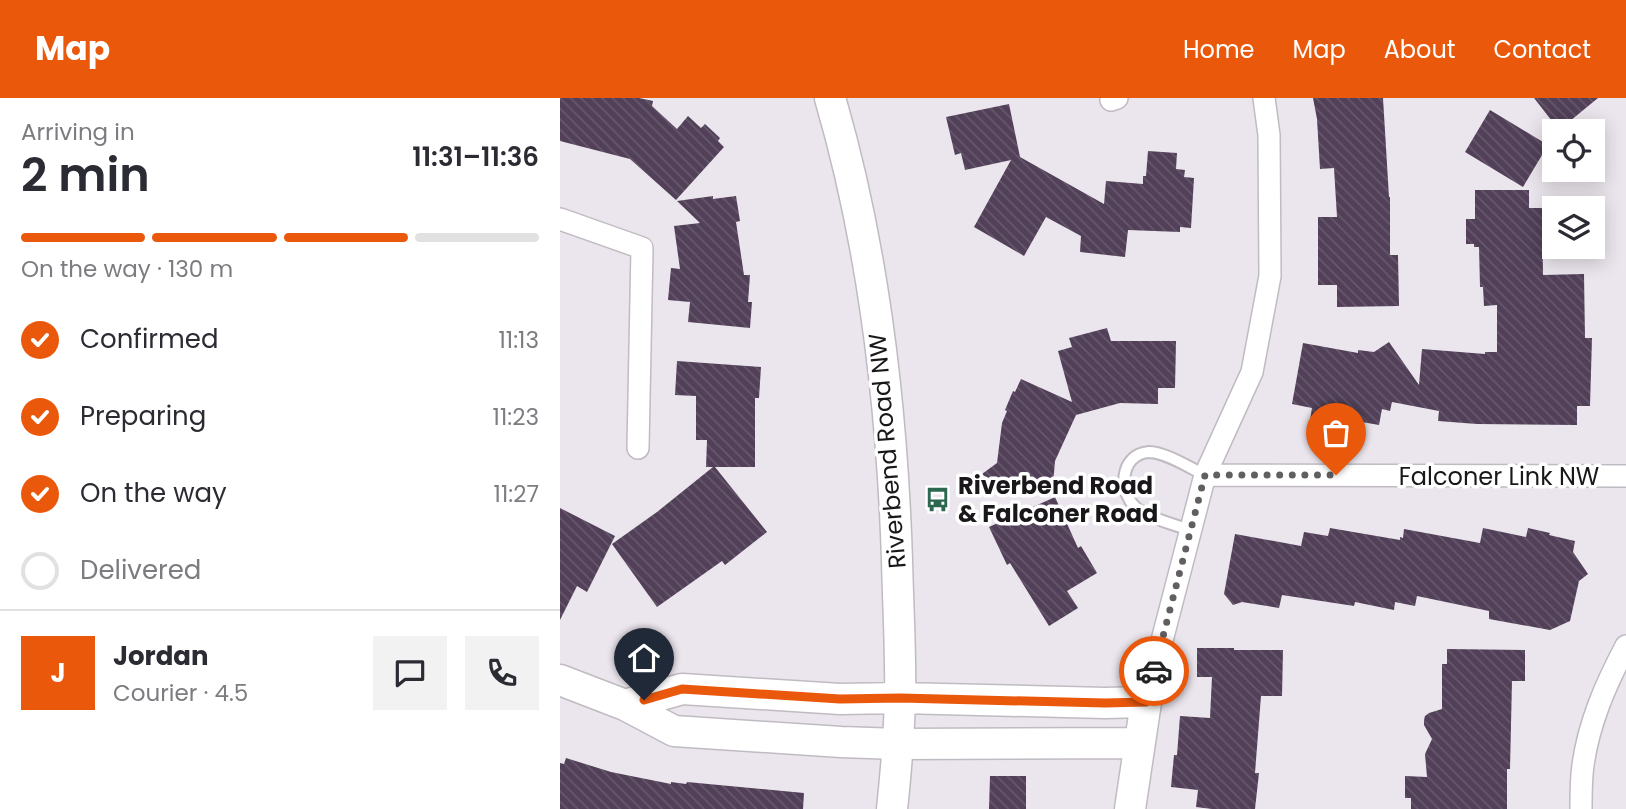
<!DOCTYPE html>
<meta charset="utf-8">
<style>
:root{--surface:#fff;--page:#f2f2f3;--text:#2b2b33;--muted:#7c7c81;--line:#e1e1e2;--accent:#ea580c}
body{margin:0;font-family:Poppins,sans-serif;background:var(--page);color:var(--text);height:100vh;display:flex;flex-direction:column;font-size:26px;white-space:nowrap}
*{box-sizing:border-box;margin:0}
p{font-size:23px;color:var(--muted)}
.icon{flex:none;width:38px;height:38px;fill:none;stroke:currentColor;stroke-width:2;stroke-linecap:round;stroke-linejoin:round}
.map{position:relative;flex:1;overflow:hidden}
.drawer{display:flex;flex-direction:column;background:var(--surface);width:560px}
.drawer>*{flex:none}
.controls{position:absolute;left:982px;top:21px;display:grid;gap:14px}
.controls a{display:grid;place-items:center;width:63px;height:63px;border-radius:0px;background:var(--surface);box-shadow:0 4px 18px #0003;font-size:35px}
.pin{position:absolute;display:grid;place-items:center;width:60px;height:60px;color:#fff;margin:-72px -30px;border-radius:50% 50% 50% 0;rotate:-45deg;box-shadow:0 0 7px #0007}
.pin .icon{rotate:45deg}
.courier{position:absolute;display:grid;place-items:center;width:70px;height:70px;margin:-35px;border:5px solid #ea580c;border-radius:50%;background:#fff;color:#222;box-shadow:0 2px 9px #0007}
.overview em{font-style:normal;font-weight:600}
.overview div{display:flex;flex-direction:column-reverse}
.overview{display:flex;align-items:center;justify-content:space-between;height:119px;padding:0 21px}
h1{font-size:46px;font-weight:600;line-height:52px}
.bar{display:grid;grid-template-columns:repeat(4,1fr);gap:10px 7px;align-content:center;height:84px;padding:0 21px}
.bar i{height:9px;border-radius:5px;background:var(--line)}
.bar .on{background:var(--accent)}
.bar p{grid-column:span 4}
.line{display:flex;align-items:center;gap:18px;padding:0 21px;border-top:2px solid var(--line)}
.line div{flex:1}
.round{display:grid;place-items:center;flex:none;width:74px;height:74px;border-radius:0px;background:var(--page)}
ol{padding:0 21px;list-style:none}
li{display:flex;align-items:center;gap:21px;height:77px}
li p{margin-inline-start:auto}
li .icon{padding:7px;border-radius:50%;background:var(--accent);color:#fff;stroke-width:4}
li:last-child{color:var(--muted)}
li i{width:38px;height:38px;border:4px solid var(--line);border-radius:50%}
header{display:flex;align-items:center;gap:42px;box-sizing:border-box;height:98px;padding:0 35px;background:var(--accent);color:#fff}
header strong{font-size:33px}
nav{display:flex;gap:38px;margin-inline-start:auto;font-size:24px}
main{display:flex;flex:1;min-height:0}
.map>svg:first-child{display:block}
.building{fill:url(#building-back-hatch)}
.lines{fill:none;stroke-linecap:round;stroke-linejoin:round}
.lane-casing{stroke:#c0bbc2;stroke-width:14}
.street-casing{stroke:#c0bbc2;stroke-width:24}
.secondary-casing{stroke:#c0bbc2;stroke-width:33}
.lane{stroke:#fff;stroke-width:10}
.street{stroke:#fff;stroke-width:21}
.secondary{stroke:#fff;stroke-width:30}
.done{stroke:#625f63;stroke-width:7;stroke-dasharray:0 12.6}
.route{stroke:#ea580c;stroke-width:9}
.labels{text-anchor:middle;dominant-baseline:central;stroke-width:7;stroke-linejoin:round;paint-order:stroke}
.street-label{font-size:24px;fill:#191719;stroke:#fff}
.poi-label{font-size:24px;font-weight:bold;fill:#191719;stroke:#fff;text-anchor:start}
</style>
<header>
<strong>Map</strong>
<nav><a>Home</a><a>Map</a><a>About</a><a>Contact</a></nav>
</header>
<main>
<section class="drawer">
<div class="overview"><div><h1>2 min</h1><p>Arriving in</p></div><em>11:31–11:36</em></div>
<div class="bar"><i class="on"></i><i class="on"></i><i class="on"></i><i></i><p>On the way · 130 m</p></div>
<ol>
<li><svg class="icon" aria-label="check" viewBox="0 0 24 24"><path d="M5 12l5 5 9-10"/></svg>Confirmed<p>11:13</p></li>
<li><svg class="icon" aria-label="check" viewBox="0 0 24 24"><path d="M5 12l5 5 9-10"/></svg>Preparing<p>11:23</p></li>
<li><svg class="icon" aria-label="check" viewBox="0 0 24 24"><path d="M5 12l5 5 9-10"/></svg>On the way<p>11:27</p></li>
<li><i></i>Delivered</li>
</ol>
<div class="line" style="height:126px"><b class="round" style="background:var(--accent);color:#fff">J</b><div><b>Jordan</b><p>Courier · 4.5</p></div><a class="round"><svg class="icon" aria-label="chat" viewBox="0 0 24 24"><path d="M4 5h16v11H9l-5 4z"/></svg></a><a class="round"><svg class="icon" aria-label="phone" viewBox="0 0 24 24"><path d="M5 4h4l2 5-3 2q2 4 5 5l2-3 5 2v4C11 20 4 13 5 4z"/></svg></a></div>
</section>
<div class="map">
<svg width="1066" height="711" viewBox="0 0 1066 711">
<defs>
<pattern id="building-back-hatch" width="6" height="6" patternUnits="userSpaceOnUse" patternTransform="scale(1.75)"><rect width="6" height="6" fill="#514058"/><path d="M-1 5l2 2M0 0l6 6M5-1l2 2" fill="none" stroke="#66586c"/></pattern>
</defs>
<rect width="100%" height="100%" fill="#ebe6ed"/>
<path class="building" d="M0 0H79L93 3 92 8 117 31 128 18 141 30 145 26 160 40 158 43 164 49 116 102 70 61 0 43Z
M753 0H823L829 99H830V157H838L839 208 777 209V187H758V119H777L774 70 760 71 757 21Z
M974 0H1038L999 32Z
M449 6 460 59 544 106 546 83 583 86V78H586L588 53 617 55 616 71 625 72 624 79 634 80 631 130 620 129V134L568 132 565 159 520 154 521 138 486 119 464 158 414 129 451 62 405 72 401 55 395 57 386 19Z
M930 12 988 47 963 89 905 54Z
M915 92H969V110H982L983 177 1024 176 1025 240H1032L1030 308H1017V327L917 326 878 323 879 313 832 304 830 313 822 311 819 327 779 320 778 327 750 322 752 310 732 306 743 245 798 255V252L814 254 829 244 859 287 862 251 925 256V254H937V207L924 208 923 189H920L919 149H914V146H906V121H915Z
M153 98V101L176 98 180 123 176 124 184 177H190L188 204H192L190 230 128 224 130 204 108 202 111 170 120 171 114 128 140 125 117 103Z
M547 230 551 243H616L615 290H598V306L560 305 516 317 495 363 492 398 434 392 435 387 422 376 437 365 442 325 447 313 445 312 453 293 455 294 461 281 512 304 498 253 512 249 509 240Z
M117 263 201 269 199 300H195V369H155L207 434 165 467 162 463 97 509 52 446 97 414 153 369H146L147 342H136V298L115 297Z
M495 399 518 450 521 448 537 475 507 493 518 510 489 528 450 465 447 467 429 429Z
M0 410 55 438 27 494 17 488 0 522Z
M770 430 840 442V439L843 440 844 431 920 445 923 430 966 439 968 430 990 435 989 437 1015 443 1013 454 1028 476 1019 483 1010 523 990 532 929 521V513L857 498 855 508 835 504 834 512 795 504 794 508 722 497 719 510 682 504 673 507 664 496 675 436 741 448 744 434 768 438Z
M637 550H674V552H723L722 598H701L695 675H699L695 711H652L636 709 638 692 611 689 614 657H617L620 618 650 620 652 579H637Z
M887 551 965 552V583H952L950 671H947V711H851V700H845V678L867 679 865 656 872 641 864 627V622L865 618 869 615 882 611V566H887Z
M6 660 51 674 111 686V684L126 686 127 684 244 695 243 711H0V665L4 666Z
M430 678H466V711H429Z"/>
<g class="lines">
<defs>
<path id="lane" d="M630 432C613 426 594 422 579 412 557 397 559 356 589 354 605 354 630 370 645 377"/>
<path id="street" d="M551 2 557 0
M0 121 82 150 78 350
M645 377 1066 378
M586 604 645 377 692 274 710 178 709 37 704 0
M1021 711C1021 696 1021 681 1023 667 1029 624 1046 586 1066 548"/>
<path id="secondary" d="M270 0C314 150 332 306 337 462 338 508 341 554 340 600 339 637 336 674 332 711
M0 582 65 607 114 633 281 644 338 646 579 645
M65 607 122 591 280 601 340 600 545 605 586 604 570 711"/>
</defs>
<use href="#lane" class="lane-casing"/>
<use href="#street" class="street-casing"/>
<use href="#secondary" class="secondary-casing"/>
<use href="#lane" class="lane"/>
<use href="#street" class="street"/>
<use href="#secondary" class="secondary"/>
</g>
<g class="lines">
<path class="done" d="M594 573 645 377H776"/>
<path class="route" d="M84 602 122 591 280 601 340 600 545 605 586 604 594 573"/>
</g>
<defs>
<symbol id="bus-bare" viewBox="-9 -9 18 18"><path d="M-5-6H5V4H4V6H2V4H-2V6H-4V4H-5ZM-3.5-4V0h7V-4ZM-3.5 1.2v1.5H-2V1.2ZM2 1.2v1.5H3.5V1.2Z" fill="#2c6750" stroke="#fff" stroke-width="2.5" paint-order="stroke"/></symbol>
</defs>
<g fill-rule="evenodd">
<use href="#bus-bare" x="360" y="384" width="35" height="35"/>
</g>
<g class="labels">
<g class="street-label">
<text transform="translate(327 353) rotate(-95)">Riverbend Road NW</text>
<text x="939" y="378">Falconer Link NW</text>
</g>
<g class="poi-label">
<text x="398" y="387">Riverbend Road<tspan x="398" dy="28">&amp; Falconer Road</tspan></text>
</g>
</g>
</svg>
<div class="controls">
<a><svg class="icon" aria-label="locate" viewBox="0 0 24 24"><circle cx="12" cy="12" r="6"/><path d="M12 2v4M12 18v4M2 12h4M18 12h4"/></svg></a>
<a><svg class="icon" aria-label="layers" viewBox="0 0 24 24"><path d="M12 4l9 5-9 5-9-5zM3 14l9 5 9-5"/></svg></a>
</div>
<div class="pin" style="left:776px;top:377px;background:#ea580c"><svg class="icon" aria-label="bag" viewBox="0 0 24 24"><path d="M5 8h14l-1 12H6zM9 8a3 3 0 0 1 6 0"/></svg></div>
<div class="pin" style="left:84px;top:602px;background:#1f2937"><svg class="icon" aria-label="home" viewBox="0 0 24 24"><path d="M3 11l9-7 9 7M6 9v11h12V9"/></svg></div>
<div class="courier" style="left:594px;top:573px"><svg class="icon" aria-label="car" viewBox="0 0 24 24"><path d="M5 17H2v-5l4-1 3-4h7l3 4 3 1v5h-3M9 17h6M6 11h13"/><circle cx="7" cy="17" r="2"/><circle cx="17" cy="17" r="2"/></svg></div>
</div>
</main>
